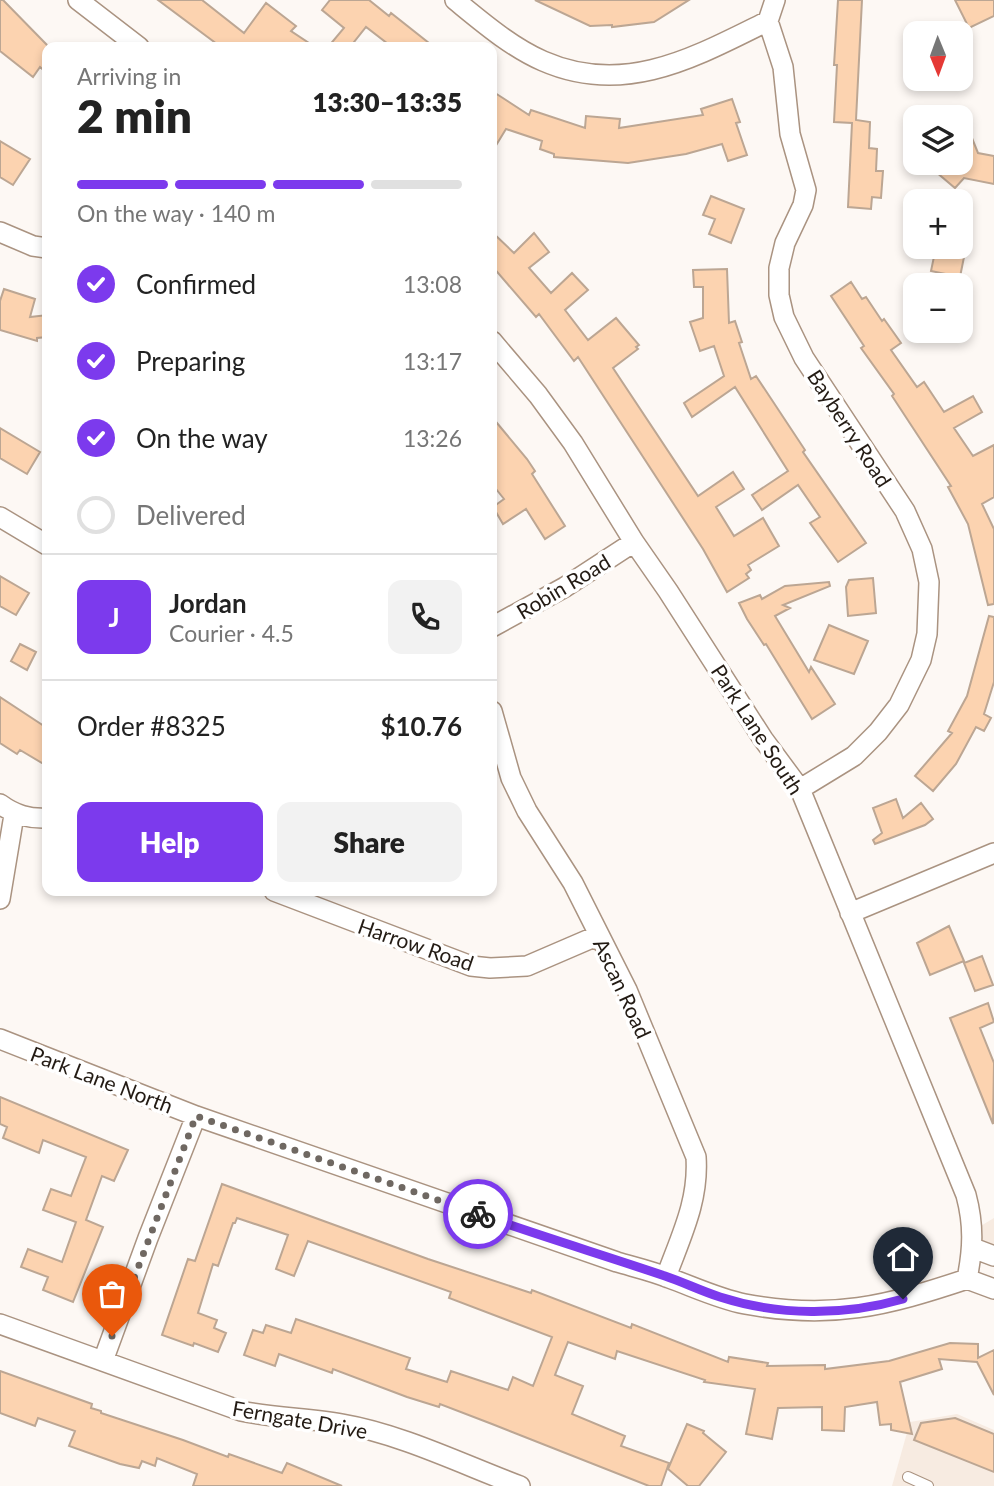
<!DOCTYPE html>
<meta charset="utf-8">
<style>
:root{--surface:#fff;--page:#f2f2f2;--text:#222;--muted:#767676;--line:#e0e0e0;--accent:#7c3aed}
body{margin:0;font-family:Lato,sans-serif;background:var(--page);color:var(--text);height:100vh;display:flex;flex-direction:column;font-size:26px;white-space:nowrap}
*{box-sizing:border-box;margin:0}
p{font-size:23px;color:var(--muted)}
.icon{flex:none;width:38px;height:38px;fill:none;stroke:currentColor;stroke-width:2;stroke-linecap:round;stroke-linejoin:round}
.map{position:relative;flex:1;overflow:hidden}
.side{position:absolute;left:42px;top:42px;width:455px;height:854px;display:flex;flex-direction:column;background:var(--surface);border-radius:14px;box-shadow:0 4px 10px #0003}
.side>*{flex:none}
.needle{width:46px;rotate:179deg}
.tools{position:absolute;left:903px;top:21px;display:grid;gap:14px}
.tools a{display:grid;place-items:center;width:70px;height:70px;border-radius:14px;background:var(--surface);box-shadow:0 4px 10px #0003;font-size:35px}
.pin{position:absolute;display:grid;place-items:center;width:60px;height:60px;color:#fff;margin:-72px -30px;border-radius:50% 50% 50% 0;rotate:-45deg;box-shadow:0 0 7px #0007}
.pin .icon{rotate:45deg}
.courier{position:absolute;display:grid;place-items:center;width:70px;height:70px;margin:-35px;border:5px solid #7c3aed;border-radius:50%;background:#fff;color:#222;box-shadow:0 2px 9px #0007}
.head em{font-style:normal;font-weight:800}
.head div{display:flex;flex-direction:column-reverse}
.head{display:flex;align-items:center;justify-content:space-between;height:119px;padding:0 35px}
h1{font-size:46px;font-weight:800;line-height:52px}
.bar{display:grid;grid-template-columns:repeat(4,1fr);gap:10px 7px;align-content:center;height:84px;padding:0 35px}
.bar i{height:9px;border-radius:5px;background:var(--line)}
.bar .current{background:var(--accent)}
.bar p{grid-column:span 4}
.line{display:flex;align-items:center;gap:18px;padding:0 35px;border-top:2px solid var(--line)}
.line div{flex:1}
.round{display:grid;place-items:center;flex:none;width:74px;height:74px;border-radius:14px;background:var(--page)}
ol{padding:0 35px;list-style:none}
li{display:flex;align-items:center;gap:21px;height:77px}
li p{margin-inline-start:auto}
li .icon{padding:7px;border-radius:50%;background:var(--accent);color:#fff;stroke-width:4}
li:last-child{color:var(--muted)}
li i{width:38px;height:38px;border:4px solid var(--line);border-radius:50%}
.cta{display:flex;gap:14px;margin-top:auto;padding:14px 35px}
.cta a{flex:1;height:80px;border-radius:14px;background:var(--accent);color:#fff;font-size:28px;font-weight:800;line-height:80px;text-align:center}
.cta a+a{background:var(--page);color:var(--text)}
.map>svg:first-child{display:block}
.built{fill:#f7ebe1}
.building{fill:#fcd3b0;stroke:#bca693;stroke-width:2}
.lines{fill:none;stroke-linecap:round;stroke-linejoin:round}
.service-casing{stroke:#aa9381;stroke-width:12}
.minor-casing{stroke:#aa9381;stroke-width:22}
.service{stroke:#fff;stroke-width:10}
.minor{stroke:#fff;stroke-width:19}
.done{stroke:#6f6862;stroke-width:7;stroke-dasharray:0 12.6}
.route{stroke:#7c3aed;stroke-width:9}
.labels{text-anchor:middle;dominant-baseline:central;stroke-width:7;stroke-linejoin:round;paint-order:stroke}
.street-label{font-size:21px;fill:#231b14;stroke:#fff}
</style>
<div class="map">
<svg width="994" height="1486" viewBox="0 0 994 1486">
<rect width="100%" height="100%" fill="#fdf8f4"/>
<path class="built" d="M994 1218V1249L980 1245 979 1227Z
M957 1414 994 1430V1486H892L910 1422Z"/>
<path class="building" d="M0 0H3L47 45V73L40 67 33 77 0 51Z
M158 0H202L244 33 266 3 296 26 291 31 315 47H221Z
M330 0H369L389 16 391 13 434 47H392L366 27 350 47H328L344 28 322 10Z
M535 0H689L654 22 612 27V25L590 26Z
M838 0H862L856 120 870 122 869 148 877 149 876 171H883L881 198 872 197 871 209 848 207 852 123 834 122 837 65H834Z
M955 0H994V16L969 28Z
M492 91 529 115 531 110 585 128 586 116 620 119 619 128 703 115 701 109 732 99 740 122 736 123 747 155 728 161 722 144 686 154 628 163 554 157V154L540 149 542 141 506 129 492 152Z
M961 111 978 153 994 156V184L964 178 955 188 936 172 927 171 928 165 925 163H961Z
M0 141 30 159 13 185 0 177Z
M711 196 744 209 731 243 709 234 715 219 703 215Z
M492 232 514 253 534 233 549 252 529 268 551 293 572 273 588 290 565 310 588 340 616 318 639 345 636 347 638 349 613 368 698 496 733 472 744 489 716 507 734 536 763 518 779 546 748 565 751 570 746 574 749 578 727 592 703 549 578 357 574 361 539 314 536 317 492 266Z
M936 247H966L960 277 931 271Z
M727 269 729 323 735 321 742 342 739 343 751 379 756 376 805 450 803 452 866 543 838 562 810 523 820 517 798 485 762 510 752 495 788 471 735 387 692 417 684 403 724 376 714 346 700 351 690 322 703 318V287H694L693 270Z
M851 282 862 299 866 297 882 321 884 319 901 343 891 350 917 387 924 382 944 412 973 396 982 412 954 428 973 456 994 445V497L982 504 994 529V604L988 605 968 524 948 487 951 486 892 396 894 394 861 348 864 346 831 296Z
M4 289 35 299 30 317 47 315V337L37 338V341L0 330V301Z
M492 417 527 459 535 471 532 474 565 526 545 539 526 509 503 524 493 507 504 499 492 484Z
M0 428 40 452 27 474 0 458Z
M0 576 29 593 16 615 0 606Z
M873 578 876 613 848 616 846 587 849 580Z
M829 582 830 586 783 605 790 608 775 616 809 672 811 667 835 704 812 719 766 644 764 645 747 619 739 603 760 595 762 599 785 586Z
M989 616 994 617V682L984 714 991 718 984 731 976 727 956 764 933 791 915 776 952 733 948 731 967 696Z
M829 625 868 641 854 674 814 660Z
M20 644 36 652 27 670 11 661Z
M0 697 47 728V766L20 750 17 754 0 743Z
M896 799 903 818 921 803 933 819 925 825 875 844 873 840 882 833 873 808Z
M949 926 964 961 930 975 917 943Z
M982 956 993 985 975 991 964 963Z
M988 1003 994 1022 980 1028 994 1063 993 1124 950 1018Z
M0 1097 128 1150 114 1181 102 1176 86 1220 103 1227 73 1302 43 1290 48 1277 21 1267 28 1249 62 1262 76 1222 43 1210 51 1189 71 1196 86 1157 43 1140 39 1153 3 1138 7 1127 0 1124Z
M222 1184 428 1259 531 1293 532 1290 631 1328 632 1324 728 1362 729 1357 768 1363 767 1366 825 1365V1369L889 1361 950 1343 978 1344V1358L994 1350V1395L977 1362 939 1359 942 1369 900 1382 912 1434 891 1430V1424L880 1425 877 1402 845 1407 844 1431 822 1430V1407L778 1408 772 1439 746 1434 755 1389 704 1382 705 1380 617 1351 615 1359 568 1342 555 1375 583 1386 572 1414 625 1436 621 1446 669 1463 661 1486H649L492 1424 440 1404 439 1407 407 1397 333 1369 332 1373 279 1354 275 1366 244 1355 253 1330 263 1333 266 1325 291 1333 296 1319 410 1358 406 1369 447 1382 451 1371 508 1390 513 1377 533 1386 552 1337 449 1298 451 1292 308 1241 294 1276 276 1269 288 1235 237 1218 235 1223H233L218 1266 213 1264 198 1313 217 1320 214 1328 226 1333 218 1352 194 1343 193 1346 162 1335 188 1259 195 1261Z
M0 1371 92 1404 91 1408 101 1411V1413L183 1440 228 1457 229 1454 282 1473 287 1463 342 1486H193L197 1474 157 1458 155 1466 142 1461 139 1468 120 1464 69 1446 75 1431 38 1418 35 1426 0 1413Z
M955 1418 994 1434V1472L914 1440 921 1423Z
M687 1424 704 1431 703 1433 726 1452 699 1486H688L668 1469Z"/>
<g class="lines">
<defs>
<path id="service" d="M908 1477 928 1486"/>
<path id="minor" d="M78 0 139 47
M455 0C482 22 511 47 543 61 625 97 695 57 768 21L775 0
M768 21 783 67 790 134 806 190 803 205 785 243 779 268V295L784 317 804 358 905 511 922 549 929 582 927 634 921 660 899 705 878 732 854 756 800 789
M0 232 33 246 47 248
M492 341 538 395 573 443 634 542 668 591 763 739 800 789 966 1195C974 1225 973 1249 967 1279
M0 517 47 545
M492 627 565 587 634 542
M492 711 511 778 527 811 573 883 627 990 696 1157C699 1201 681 1236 666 1277
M0 804C15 815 29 819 47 818
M274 891 471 966 490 968 527 966 599 935
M0 899 14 815
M850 913 994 853
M0 1039 196 1116 617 1262C634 1267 652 1271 669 1278 694 1287 719 1299 745 1304 832 1320 886 1306 967 1279
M973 1248 994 1256
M967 1279 994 1289
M0 1324 241 1411C274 1418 309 1418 342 1424 401 1434 464 1465 520 1486
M103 1361 148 1238 196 1116"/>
</defs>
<use href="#service" class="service-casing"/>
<use href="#minor" class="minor-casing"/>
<use href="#service" class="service"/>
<use href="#minor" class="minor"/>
</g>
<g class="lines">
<path class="done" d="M112 1336 196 1116 478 1214"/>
<path class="route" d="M478 1214C540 1236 603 1255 665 1276 683 1282 701 1291 720 1297 779 1316 844 1316 903 1299"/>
</g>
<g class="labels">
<g class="street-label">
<text transform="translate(850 428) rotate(57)">Bayberry Road</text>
<text transform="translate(563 586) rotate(-31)">Robin Road</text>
<text transform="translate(758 729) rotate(57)">Park Lane South</text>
<text transform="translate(416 944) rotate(19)">Harrow Road</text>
<text transform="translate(623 988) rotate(65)">Ascan Road</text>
<text transform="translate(102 1079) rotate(21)">Park Lane North</text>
<text transform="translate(300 1419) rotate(10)">Ferngate Drive</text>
</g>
</g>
</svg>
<div class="tools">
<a><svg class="needle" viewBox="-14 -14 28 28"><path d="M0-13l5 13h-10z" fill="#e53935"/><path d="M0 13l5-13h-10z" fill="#767676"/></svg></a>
<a><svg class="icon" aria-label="layers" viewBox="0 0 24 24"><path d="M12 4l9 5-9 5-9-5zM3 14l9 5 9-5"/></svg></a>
<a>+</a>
<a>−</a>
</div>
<div class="pin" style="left:112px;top:1336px;background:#ea580c"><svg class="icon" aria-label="bag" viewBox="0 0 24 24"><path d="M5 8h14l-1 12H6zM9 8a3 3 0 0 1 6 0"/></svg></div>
<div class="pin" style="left:903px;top:1299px;background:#1f2937"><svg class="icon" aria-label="home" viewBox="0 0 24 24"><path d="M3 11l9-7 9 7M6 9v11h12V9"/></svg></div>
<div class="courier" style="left:478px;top:1214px"><svg class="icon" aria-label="bike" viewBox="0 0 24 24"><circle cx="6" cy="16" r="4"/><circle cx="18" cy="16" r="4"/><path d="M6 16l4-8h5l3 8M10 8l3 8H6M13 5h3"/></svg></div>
<section class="side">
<div class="head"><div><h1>2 min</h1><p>Arriving in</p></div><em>13:30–13:35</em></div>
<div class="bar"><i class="current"></i><i class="current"></i><i class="current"></i><i></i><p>On the way · 140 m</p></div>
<ol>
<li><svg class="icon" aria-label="check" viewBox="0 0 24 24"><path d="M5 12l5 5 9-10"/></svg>Confirmed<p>13:08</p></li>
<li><svg class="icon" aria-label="check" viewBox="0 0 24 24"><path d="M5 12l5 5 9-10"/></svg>Preparing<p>13:17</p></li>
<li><svg class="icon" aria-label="check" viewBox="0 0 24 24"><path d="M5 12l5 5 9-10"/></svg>On the way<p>13:26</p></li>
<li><i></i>Delivered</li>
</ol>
<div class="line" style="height:126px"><b class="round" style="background:var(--accent);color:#fff">J</b><div><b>Jordan</b><p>Courier · 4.5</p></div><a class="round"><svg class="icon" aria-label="phone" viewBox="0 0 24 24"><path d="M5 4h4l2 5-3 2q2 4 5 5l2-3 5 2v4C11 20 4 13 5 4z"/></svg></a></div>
<div class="line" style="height:91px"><div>Order #8325</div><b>$10.76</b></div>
<div class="cta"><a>Help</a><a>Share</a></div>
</section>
</div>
